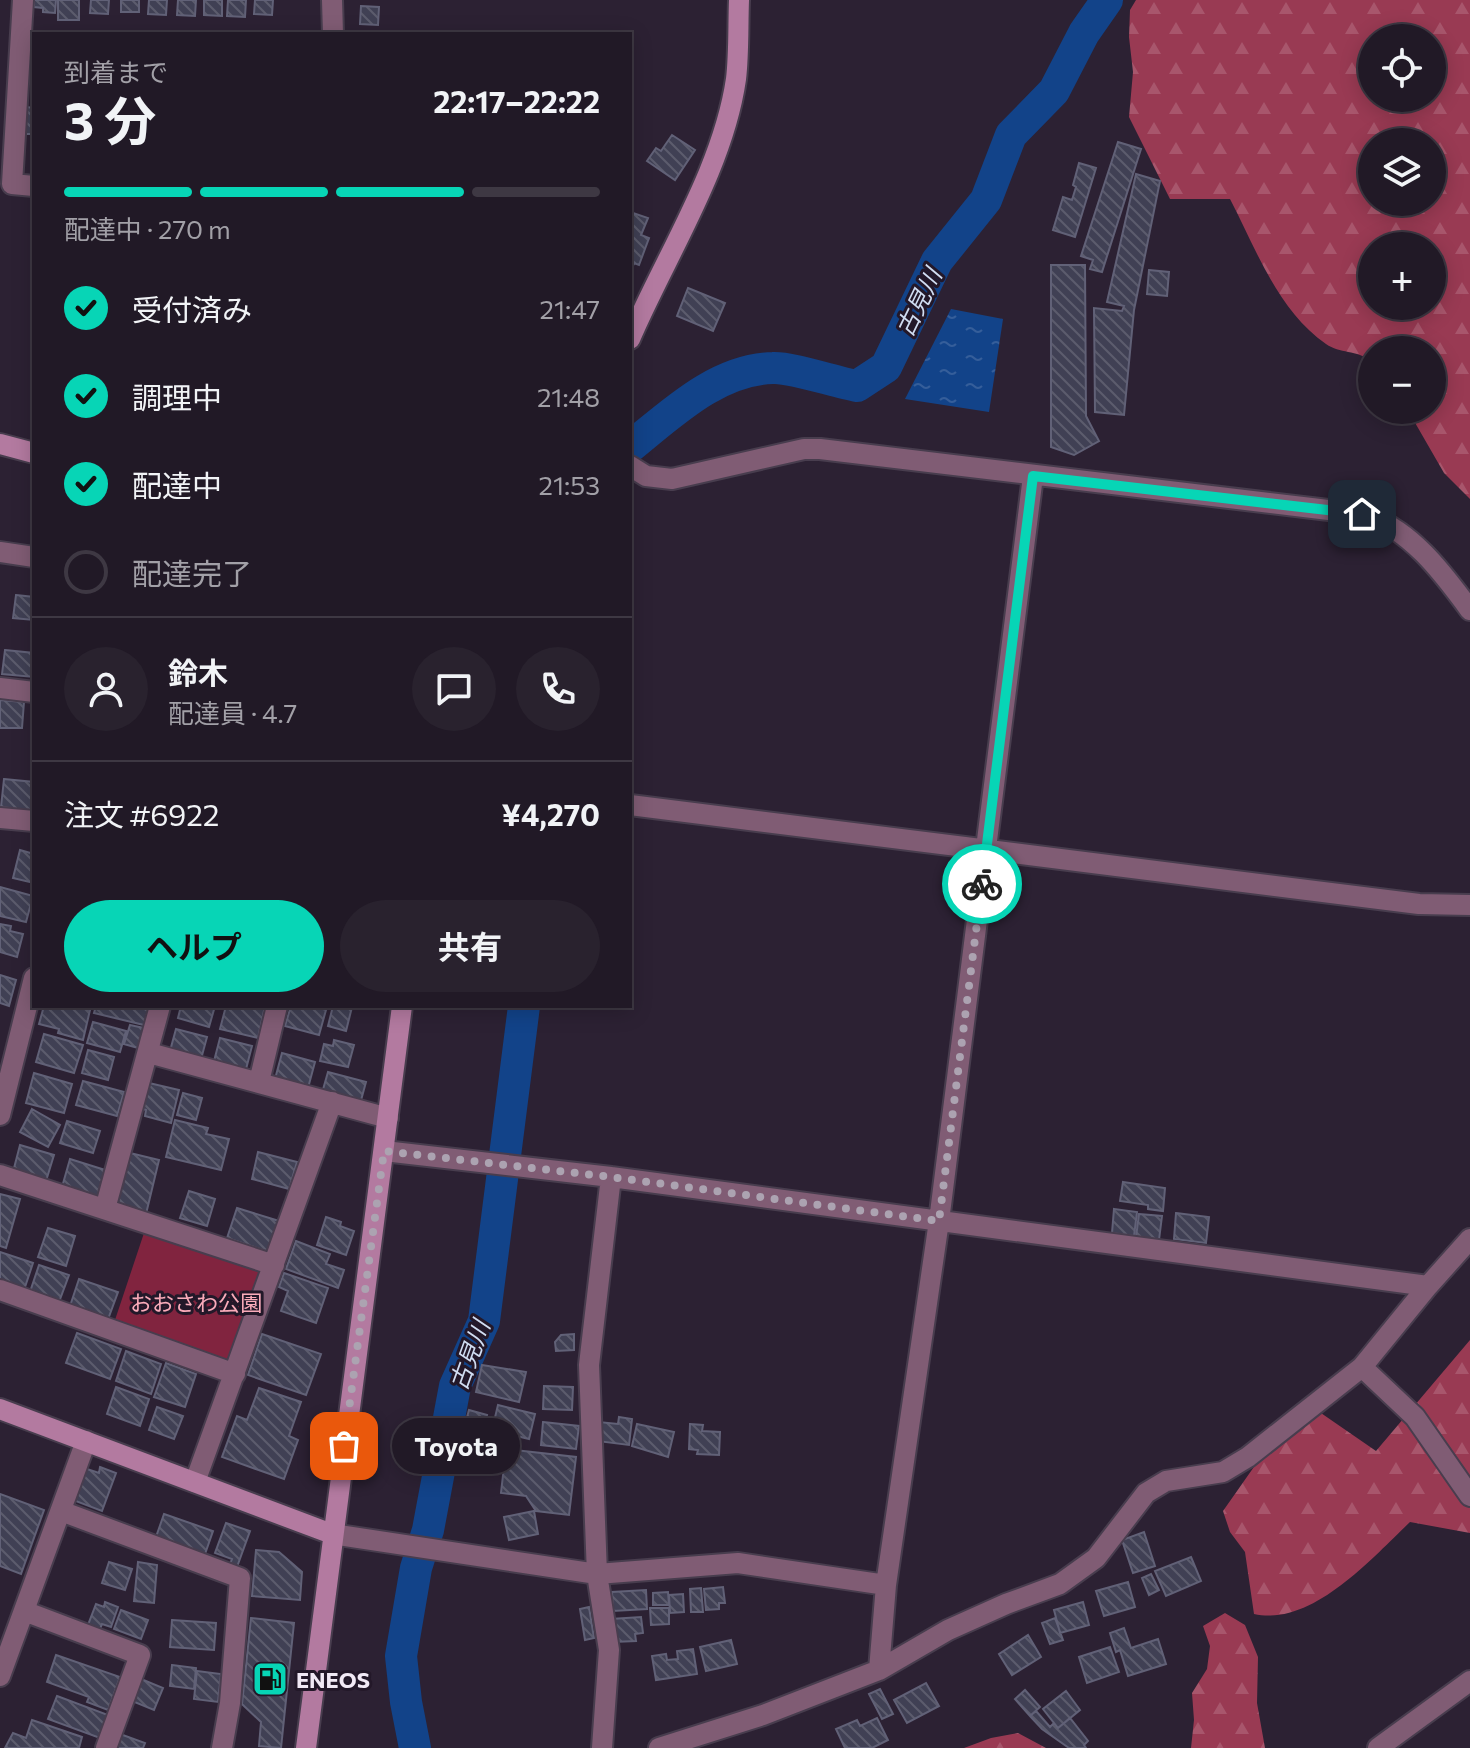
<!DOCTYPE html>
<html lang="ja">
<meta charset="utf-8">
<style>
:root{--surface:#211926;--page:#29222e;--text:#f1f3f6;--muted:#a2a0a7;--line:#3e3843;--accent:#07d5b6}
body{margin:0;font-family:Commissioner,"Noto Sans JP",sans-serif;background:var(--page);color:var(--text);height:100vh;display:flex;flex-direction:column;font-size:30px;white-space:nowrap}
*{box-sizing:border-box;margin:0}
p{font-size:26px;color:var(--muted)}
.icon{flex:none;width:44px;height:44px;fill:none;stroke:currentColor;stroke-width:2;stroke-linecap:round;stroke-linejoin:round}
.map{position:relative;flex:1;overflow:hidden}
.drawer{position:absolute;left:32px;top:32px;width:600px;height:976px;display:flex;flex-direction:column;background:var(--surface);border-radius:0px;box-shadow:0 4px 20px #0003,0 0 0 2px var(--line)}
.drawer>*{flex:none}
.buttons{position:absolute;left:1358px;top:24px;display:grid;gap:16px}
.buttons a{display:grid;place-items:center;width:88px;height:88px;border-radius:50%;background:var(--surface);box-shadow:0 4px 20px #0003,0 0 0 2px var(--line);font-size:40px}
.pin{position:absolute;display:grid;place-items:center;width:68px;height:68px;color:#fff;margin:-34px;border-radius:16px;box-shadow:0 4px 12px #0006}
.courier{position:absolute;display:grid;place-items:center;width:80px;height:80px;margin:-40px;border:6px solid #07d5b6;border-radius:50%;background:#fff;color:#222;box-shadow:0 2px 10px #0007}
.bubble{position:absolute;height:56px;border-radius:28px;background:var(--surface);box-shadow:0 4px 20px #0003,0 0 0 2px var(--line);font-size:26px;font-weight:700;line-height:56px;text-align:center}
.overview em{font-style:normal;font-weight:700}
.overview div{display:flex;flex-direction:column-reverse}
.overview{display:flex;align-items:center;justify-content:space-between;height:136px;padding:0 32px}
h1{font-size:52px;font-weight:700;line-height:60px}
.bar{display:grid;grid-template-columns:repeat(4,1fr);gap:12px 8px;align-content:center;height:96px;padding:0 32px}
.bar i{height:10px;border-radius:6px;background:var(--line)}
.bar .selected{background:var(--accent)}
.bar p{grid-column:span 4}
.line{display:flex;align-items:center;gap:20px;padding:0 32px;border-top:2px solid var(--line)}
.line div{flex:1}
.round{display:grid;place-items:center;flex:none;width:84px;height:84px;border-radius:42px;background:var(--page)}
ol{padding:0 32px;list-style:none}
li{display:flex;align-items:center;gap:24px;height:88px}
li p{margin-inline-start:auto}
li .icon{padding:8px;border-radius:50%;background:var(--accent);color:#111;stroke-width:4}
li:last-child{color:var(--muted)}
li i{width:44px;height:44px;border:4px solid var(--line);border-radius:50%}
.primary-button{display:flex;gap:16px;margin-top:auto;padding:16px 32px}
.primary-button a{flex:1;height:92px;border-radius:48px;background:var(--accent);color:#111;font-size:32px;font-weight:700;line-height:92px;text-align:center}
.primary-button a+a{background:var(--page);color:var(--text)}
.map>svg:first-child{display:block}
.green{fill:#81243f}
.forest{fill:url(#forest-firs);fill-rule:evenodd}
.water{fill:url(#water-ripples)}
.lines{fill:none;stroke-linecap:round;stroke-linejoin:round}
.river{stroke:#124389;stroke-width:32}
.building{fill:url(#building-back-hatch);stroke:#616177;stroke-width:2}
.street-casing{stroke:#483d4e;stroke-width:24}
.secondary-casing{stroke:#483d4e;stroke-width:24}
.street{stroke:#805c74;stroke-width:20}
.secondary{stroke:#b37aa0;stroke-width:20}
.done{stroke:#aca3b1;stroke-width:8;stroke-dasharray:0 14.4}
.route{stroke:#07d5b6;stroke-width:10}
.labels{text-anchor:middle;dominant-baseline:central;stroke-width:6;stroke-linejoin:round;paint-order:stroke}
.park-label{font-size:22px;fill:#faabba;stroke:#231829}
.poi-label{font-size:22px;font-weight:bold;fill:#f1e9f5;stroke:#231829;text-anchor:start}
.water-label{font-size:24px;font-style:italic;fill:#d0ddf2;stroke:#231829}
</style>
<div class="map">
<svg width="1470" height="1748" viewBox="0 0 1470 1748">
<defs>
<pattern id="forest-firs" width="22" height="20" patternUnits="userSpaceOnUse" patternTransform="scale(2)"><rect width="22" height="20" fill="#993a53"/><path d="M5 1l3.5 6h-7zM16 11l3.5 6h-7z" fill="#a8566c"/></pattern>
<pattern id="water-ripples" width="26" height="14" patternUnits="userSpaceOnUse" patternTransform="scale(2)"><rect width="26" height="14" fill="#124389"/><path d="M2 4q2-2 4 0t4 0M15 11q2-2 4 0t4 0" fill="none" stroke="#355e9a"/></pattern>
<pattern id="building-back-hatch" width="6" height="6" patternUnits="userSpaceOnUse" patternTransform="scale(2)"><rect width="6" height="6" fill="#404054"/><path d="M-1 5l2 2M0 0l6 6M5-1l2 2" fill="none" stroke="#5c5c6d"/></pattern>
</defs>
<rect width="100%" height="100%" fill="#2c2133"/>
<path class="green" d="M144 1233 265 1274 233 1367 113 1326Z"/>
<path class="forest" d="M1136 0H1470V499L1444 473 1410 414 1402 410H1432V350H1372V362C1356 349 1340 354 1326 344 1278 311 1256 249 1230 199H1170L1129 117 1133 72 1129 37 1130 10ZM1372 38H1432V98H1372ZM1372 142H1432V202H1372ZM1432 246V306H1372V246Z
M1470 1340V1533L1410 1522C1372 1558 1312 1627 1254 1614L1245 1552 1230 1532 1223 1511 1256 1464 1318 1411 1376 1451Z
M1225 1613 1245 1625 1258 1657 1257 1703 1265 1748H1191L1194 1720 1192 1693 1207 1669 1210 1646 1203 1626Z
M1018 1733 1046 1748H964L991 1738Z"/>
<path class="water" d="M951 309 1003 319 989 412 905 399Z"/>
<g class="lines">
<path class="river" d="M630 447C671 414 717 369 773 368 791 367 835 382 857 386L886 367 937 261 986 200 1011 135 1054 91 1084 33 1107 0
M415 1748 406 1702 401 1656 416 1568 428 1530 455 1386 484 1321 524 1006"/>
</g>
<path class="building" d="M34 0H56L55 13 43 12V8L34 7Z
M58 0H79V20H58Z
M91 0H109L108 14 90 13Z
M121 0H139V12H121Z
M149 0H167L166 15 148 14Z
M178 0H196L195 16 177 15Z
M204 0H222V16L204 15Z
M228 0H246L245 17 227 16Z
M255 0H273L272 15 254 14Z
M361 6 379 7 378 25 360 24Z
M26 107 34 108V134H25Z
M672 135 695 150 675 180 647 161 656 148 661 151Z
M1118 142 1141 149 1102 272 1090 269 1093 260 1081 256Z
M1079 163 1096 168 1075 237 1053 230 1063 197 1072 200 1076 187 1073 185Z
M1136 174 1160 181 1134 310 1124 415 1095 412 1094 308 1122 311 1124 306 1107 302Z
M630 212 648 218 641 235 649 238 639 265 634 263 632 269Z
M1051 265H1085L1086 416 1099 441 1074 455 1051 447Z
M1149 270 1169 272 1167 296 1147 294Z
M688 288 725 303 713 331 677 316Z
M16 595 34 597V620L13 618Z
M5 650 34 653V677L2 674Z
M0 700 24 702 22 728H0Z
M4 779 34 782V811L1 807Z
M20 850 34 854V883L13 878Z
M0 887 33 896 26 922 0 916Z
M0 924 11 926 10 931 23 934 17 957 0 952Z
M0 975 16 980 9 1006 0 1003Z
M44 1006H74L90 1010 83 1040 58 1033 59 1029 39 1024Z
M96 1006H133L148 1010 144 1025 94 1013Z
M181 1006H215L209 1027 178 1018Z
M226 1006H265L258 1038 220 1029Z
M291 1006H312L326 1010 319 1035 285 1026Z
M333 1006 352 1007 346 1031 328 1026Z
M93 1022 126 1031 120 1052 87 1043Z
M130 1025 144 1028 138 1048 124 1044Z
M176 1029 207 1037 200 1063 170 1051Z
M44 1034 83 1045 74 1073 36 1062Z
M220 1038 252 1046 245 1073 213 1065Z
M334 1040 354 1045 348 1067 320 1061 324 1044 333 1046Z
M88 1050 114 1057 108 1080 82 1073Z
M282 1053 315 1062 308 1088 275 1079Z
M328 1072 366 1082 360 1104 322 1093Z
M34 1073 72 1084 64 1113 26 1103Z
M83 1081 124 1092 117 1116 76 1105Z
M149 1083 179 1090 171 1123 145 1116 146 1110 143 1109Z
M183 1093 202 1098 196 1120 177 1115Z
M32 1109 60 1125 48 1147 20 1132Z
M175 1120 208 1128 206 1134 229 1139 221 1170 166 1157Z
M67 1121 100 1131 93 1153 60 1143Z
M20 1145 54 1155 46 1181 13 1172Z
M258 1152 297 1162 289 1189 252 1179Z
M130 1153 159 1160 146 1214 116 1207Z
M70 1159 105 1170 97 1197 62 1187Z
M1123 1182 1165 1188 1163 1211 1148 1209V1205L1120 1201Z
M189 1191 215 1199 207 1226 180 1218Z
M0 1194 20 1199 6 1248 0 1246Z
M237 1208 279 1221 269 1252 227 1238Z
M1114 1209 1137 1212 1134 1236 1112 1233Z
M1176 1213 1209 1217 1206 1243 1174 1239Z
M1139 1214 1162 1216 1159 1240 1136 1237Z
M326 1217 341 1222 340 1226 354 1231 346 1255 317 1245Z
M48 1228 75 1236 66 1266 38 1257Z
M296 1241 330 1254 326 1264 344 1270 338 1288 286 1269Z
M0 1252 33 1263 24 1290 0 1283Z
M39 1265 69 1275 59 1302 30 1292Z
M284 1273 328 1288 316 1323 281 1311 288 1291 279 1287Z
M79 1279 118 1292 107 1322 69 1309Z
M77 1333 121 1349 110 1379 66 1363Z
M262 1334 321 1354 306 1395 248 1375Z
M574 1334V1350L556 1351 555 1342 561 1335Z
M126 1351 161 1364 151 1394 116 1381Z
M166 1363 196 1374 185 1407 154 1397Z
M482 1365 526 1372 519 1402 476 1392Z
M544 1386 573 1387 572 1410 543 1409Z
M116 1387 149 1399 140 1426 107 1414Z
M259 1388 301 1402 289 1436 298 1440 284 1479 222 1457 237 1416 247 1420Z
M498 1405 535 1414 529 1439 492 1430Z
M157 1407 183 1416 174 1439 149 1430Z
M469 1410 487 1415 484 1426 466 1421Z
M619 1417 632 1419 629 1445 597 1441 599 1422 618 1424Z
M543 1422 579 1426 576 1449 541 1445Z
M637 1424 674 1432 668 1457 632 1446Z
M690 1424 703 1425 702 1431 720 1432 719 1455 697 1454 698 1450 689 1449Z
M506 1449 576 1457 569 1515 536 1511 526 1496 501 1493Z
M100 1467 116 1473 102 1511 73 1500 84 1468 99 1473Z
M0 1494 44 1510 21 1574 0 1566Z
M534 1511 538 1534 509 1540 504 1517Z
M164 1514 213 1531 205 1554 156 1537Z
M226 1523 250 1531 237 1567 230 1564 232 1559 215 1553Z
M1144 1532 1155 1566 1133 1573 1122 1540Z
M256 1550 279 1552 302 1572 300 1600 252 1596Z
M1191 1557 1201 1581 1166 1596 1155 1571Z
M109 1562 132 1569 125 1590 102 1583Z
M138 1562 157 1565 154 1603 134 1601Z
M1151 1574 1159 1590 1149 1595 1142 1578Z
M1128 1582 1135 1607 1104 1616 1096 1591Z
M723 1587 725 1603H719V1609L706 1610 704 1589Z
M701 1588 703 1612H691L690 1589Z
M646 1590 647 1609 613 1611 612 1592Z
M668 1592 669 1605H653V1593Z
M683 1594 684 1612 670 1613 669 1595Z
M105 1602 118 1607 111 1627 102 1624 100 1629 88 1625 96 1604 104 1607Z
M1083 1602 1089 1625 1060 1633 1054 1610Z
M589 1607 594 1638 585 1640 580 1609Z
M650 1608H669V1624L651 1625Z
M121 1610 148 1620 141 1639 114 1629Z
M641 1617 643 1633 635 1634 636 1641 613 1642 611 1619Z
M251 1618 294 1623 281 1748 259 1746 261 1722 242 1704Z
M1055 1618 1063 1640 1050 1644 1042 1623Z
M172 1620 216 1623 214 1650 170 1647Z
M1124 1628 1131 1648 1158 1639 1166 1664 1128 1676 1120 1650 1116 1652 1110 1633Z
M1028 1635 1041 1657 1012 1675 999 1654Z
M731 1640 737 1664 706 1671 700 1647Z
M1110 1647 1119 1672 1087 1683 1079 1657Z
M693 1649 697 1674 656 1680 652 1656 666 1654 667 1660 678 1659 677 1651Z
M56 1655 120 1677 108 1710 87 1702 89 1697 47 1682Z
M172 1665 196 1668 194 1689 170 1686Z
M197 1671 221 1674 218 1702 194 1699Z
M141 1679 163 1688 154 1710 132 1701Z
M926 1683 939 1706 907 1723 894 1700Z
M880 1689 893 1714 882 1719 869 1694Z
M1025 1690 1040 1707 1030 1716 1015 1699Z
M1066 1691 1080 1710 1058 1728 1043 1709Z
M57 1696 108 1715 100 1738 48 1719Z
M1036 1711 1050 1727 1054 1723 1058 1728 1070 1718 1088 1741 1084 1745 1086 1748H1069L1042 1729 1030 1716Z
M877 1718 888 1740 872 1748H845L836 1729 857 1720 860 1726Z
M32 1720 82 1737 79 1748H5L13 1733 26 1738Z
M120 1734 145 1743 143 1748H115Z"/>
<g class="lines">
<defs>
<path id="street" d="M23 0 12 184 34 186
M332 0 333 34
M630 466 646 476 672 479 804 449H820L1362 514C1409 527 1443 573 1470 610
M0 552 34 557
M0 688 34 692
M630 805 1419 904 1470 905
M0 818 34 821
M149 1053 388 1118
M259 1082 277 1006
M0 1115 34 978
M384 1151 611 1177 1428 1286
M0 1175 274 1265
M105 1209 160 1006
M0 1290 235 1374
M1362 1367 1415 1417 1470 1496
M195 1482 332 1102
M61 1511 240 1578 230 1703 222 1748
M332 1534 597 1574 738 1563 886 1585
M24 1611 140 1655 106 1748
M879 1670 886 1585 939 1221 1033 476
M0 1676 86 1441
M602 1748 609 1650 597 1574 589 1365 611 1177
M659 1748 763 1715 879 1670 948 1630 1006 1604 1060 1584 1096 1558 1146 1493 1166 1481 1223 1472 1248 1457 1362 1367 1428 1286 1470 1239
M1378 1748 1470 1681"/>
<path id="secondary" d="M630 339C665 257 723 169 736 79 739 54 738 26 739 0
M0 444 34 453
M0 1409 332 1534
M306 1748 402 1006"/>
</defs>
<use href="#street" class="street-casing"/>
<use href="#secondary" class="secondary-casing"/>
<use href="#street" class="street"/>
<use href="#secondary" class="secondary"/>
</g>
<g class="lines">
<path class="done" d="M344 1446 384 1151 611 1177 939 1221 982 884"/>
<path class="route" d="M982 884 1033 476 1362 514"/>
</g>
<defs>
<symbol id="fuel-square" viewBox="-11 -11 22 22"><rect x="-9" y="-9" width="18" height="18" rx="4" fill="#07d5b6" stroke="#231829"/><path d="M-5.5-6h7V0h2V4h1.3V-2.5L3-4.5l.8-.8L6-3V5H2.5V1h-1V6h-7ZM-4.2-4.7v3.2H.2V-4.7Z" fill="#111"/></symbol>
</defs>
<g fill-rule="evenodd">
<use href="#fuel-square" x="250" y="1659" width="40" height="40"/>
</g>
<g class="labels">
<g class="park-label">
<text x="196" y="1302">おおさわ公園</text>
</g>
<g class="poi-label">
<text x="296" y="1679">ENEOS</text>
</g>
<g class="water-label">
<text transform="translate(918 302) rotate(-64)">古見川</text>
<text transform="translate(469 1355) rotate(-70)">古見川</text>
</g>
</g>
</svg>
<div class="buttons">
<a><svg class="icon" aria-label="locate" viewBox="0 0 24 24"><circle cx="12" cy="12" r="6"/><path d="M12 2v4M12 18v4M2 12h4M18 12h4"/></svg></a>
<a><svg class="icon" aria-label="layers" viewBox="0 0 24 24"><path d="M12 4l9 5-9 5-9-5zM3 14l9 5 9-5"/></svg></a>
<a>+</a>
<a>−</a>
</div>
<div class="pin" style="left:344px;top:1446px;background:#ea580c"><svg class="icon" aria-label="bag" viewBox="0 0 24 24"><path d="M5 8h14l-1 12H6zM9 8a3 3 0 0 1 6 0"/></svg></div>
<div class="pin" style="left:1362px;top:514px;background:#1f2937"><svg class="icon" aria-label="home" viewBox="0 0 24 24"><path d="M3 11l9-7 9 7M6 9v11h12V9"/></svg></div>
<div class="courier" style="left:982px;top:884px"><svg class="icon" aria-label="bike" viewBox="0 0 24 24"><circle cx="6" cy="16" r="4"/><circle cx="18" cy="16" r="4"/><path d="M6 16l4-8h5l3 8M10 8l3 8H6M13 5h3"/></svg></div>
<div class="bubble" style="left:392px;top:1418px;width:128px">Toyota</div>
<section class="drawer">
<div class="overview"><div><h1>3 分</h1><p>到着まで</p></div><em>22:17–22:22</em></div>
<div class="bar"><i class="selected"></i><i class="selected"></i><i class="selected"></i><i></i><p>配達中 · 270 m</p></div>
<ol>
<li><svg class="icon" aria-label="check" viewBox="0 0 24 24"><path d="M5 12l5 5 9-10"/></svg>受付済み<p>21:47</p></li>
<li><svg class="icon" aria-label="check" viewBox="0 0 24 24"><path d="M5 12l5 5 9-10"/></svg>調理中<p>21:48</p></li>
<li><svg class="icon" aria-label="check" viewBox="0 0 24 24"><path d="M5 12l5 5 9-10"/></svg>配達中<p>21:53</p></li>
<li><i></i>配達完了</li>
</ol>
<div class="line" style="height:144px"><a class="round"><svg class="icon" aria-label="person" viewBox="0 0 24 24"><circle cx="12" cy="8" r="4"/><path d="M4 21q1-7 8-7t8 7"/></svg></a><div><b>鈴木</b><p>配達員 · 4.7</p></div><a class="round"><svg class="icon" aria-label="chat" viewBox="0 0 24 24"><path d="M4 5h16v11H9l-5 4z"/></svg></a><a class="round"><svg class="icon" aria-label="phone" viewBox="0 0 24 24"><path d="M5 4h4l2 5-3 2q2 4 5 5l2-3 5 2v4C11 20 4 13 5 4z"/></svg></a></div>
<div class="line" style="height:104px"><div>注文 #6922</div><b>¥4,270</b></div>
<div class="primary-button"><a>ヘルプ</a><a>共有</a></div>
</section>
</div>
